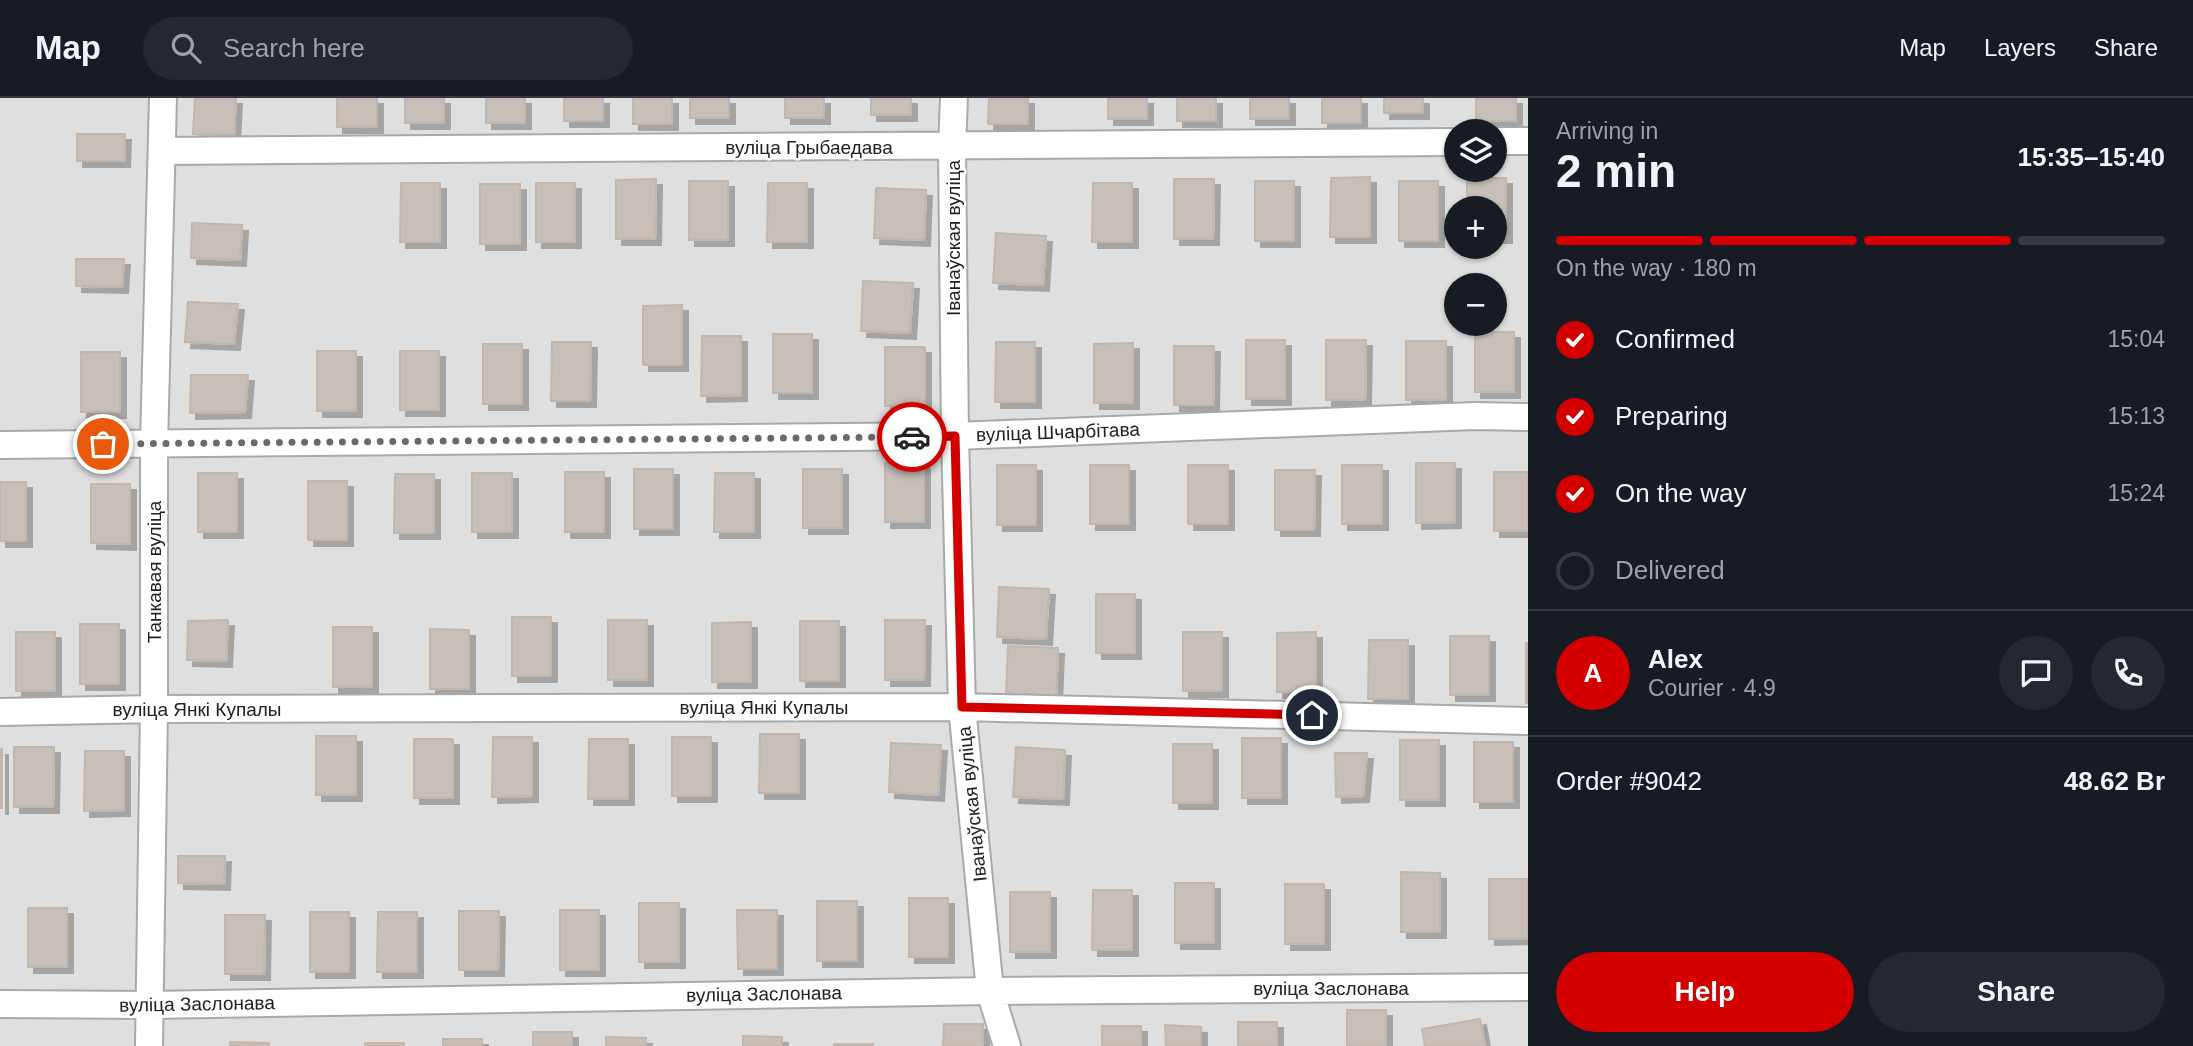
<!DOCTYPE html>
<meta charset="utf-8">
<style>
:root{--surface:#171b24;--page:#242831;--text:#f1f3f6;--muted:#9ea1a6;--line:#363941;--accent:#d40000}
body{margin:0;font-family:Helvetica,sans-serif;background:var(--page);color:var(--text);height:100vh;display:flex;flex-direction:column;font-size:26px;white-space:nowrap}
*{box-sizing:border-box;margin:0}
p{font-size:23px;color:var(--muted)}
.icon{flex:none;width:38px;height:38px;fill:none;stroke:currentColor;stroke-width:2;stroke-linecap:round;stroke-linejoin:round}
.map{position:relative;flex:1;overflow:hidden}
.panel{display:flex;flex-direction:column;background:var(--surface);width:665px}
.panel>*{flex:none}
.buttons{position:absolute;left:1444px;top:21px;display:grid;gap:14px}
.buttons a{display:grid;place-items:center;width:63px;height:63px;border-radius:50%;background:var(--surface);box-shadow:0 2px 5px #0004;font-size:35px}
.pin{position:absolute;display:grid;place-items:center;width:60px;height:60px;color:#fff;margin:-30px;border:4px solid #fff;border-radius:50%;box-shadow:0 2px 7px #0007}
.courier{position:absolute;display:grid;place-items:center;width:70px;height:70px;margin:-35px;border:5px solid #d40000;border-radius:50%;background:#fff;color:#222;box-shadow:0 2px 9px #0007}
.headline em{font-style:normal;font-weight:600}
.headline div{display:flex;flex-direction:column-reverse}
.headline{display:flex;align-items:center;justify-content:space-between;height:119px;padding:0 28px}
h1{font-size:46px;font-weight:600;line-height:52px}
.bar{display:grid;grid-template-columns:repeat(4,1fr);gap:10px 7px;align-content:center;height:84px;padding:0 28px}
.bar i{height:9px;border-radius:5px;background:var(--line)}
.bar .active{background:var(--accent)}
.bar p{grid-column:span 4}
.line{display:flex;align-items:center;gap:18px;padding:0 28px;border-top:2px solid var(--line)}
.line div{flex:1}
.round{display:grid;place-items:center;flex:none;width:74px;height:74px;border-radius:37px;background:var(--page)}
ol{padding:0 28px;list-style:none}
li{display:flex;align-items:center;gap:21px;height:77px}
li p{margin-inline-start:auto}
li .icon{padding:7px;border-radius:50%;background:var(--accent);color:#fff;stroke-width:4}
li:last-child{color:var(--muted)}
li i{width:38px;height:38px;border:4px solid var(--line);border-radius:50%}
.primary-button{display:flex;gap:14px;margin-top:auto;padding:14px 28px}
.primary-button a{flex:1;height:80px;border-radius:42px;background:var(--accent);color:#fff;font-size:28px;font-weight:600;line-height:80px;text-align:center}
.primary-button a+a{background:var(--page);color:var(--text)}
header{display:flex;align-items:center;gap:42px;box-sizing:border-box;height:98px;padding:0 35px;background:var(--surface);border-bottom:2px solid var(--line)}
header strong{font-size:33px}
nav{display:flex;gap:38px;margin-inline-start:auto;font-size:24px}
.search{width:490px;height:63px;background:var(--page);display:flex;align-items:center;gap:18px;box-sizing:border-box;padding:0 24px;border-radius:38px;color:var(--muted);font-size:26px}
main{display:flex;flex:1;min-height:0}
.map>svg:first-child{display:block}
.residential{fill:#e0dfdf;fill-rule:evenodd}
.building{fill:#c7bfb8;stroke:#c4b6ab;stroke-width:2;filter:url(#shadow)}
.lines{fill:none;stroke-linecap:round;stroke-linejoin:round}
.street-casing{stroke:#a9a9a9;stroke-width:30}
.street{stroke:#fff;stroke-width:26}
.done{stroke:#6b6a68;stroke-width:7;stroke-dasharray:0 12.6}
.route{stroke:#d40000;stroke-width:9}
.labels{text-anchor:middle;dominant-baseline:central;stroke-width:5;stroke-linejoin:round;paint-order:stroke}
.street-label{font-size:19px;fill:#222;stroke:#fff}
</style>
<header>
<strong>Map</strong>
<div class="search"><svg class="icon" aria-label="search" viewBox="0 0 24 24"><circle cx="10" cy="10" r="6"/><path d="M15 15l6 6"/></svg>Search here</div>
<nav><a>Map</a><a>Layers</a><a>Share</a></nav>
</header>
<main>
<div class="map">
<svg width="1528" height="948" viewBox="0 0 1528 948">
<defs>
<filter id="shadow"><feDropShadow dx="6" dy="6" stdDeviation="0" flood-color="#0004"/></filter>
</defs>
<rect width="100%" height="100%" fill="#f2efe9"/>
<path class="residential" d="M0 0H1528V948H0ZM1456 33H1494V72H1456ZM1456 110H1494V149H1456ZM1456 187H1494V226H1456Z"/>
<path class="building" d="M195 0H236L234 37 193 36Z
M337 0H377V29H337Z
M405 0H444V25H405Z
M486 0H525V25H486Z
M564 0H603V23H564Z
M633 0H672V26H633Z
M690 0H729V20H690Z
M785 0H824V20H785Z
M871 0H911V17H871Z
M989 0H1028V26H988Z
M1108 0H1147V21H1108Z
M1177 0H1216V23H1177Z
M1250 0H1289V21H1250Z
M1322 0H1361V25H1322Z
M1384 0H1423V15H1384Z
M1476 0H1516V23H1476Z
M77 36H125L124 63H77Z
M1370 79V139H1330L1331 80Z
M1467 80H1506V139H1494V110H1467Z
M656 81 655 141H616V82Z
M1174 81H1214L1213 141H1174Z
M689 83H728V142H689Z
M1255 83H1294V143H1255Z
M1399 83H1438V143H1399Z
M401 85H440V144H400Z
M536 85H575V144H536Z
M768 85H807V144H767Z
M1093 85H1132V144H1092Z
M480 86H520V146H480Z
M876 90 926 92 924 142 874 140Z
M192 125 242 127 240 162 191 160Z
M996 135 1046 138 1043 187 993 185Z
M76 161H124L122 189 76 188Z
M863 183 913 185 910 235 861 233Z
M188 204 238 206 234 246 185 244Z
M682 207V267H643V208Z
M1475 234H1514V294H1475Z
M773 236H812V295H773Z
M702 238H741V297L701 298Z
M1246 242H1285V301H1246Z
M1326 242H1366L1365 302H1326Z
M1406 243H1446V302H1406Z
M552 244H591L590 303H551Z
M996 244H1035V304H995Z
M1133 245V305H1094V246Z
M483 246H522V306H483Z
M1174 248H1214L1213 307H1174Z
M885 249H925V308H885Z
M317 253H356V313H317Z
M400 253H439V312H400Z
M81 254H120V314H81Z
M191 277H248L245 314 190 315Z
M885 365H924V424H885Z
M1416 365H1455V424L1416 425Z
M997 367H1036V427H997Z
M1090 367H1129V426H1090Z
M1188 367H1228V426H1188Z
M1342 367H1382V426H1342Z
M634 371H673V431H634Z
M803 371H842V430H803Z
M1275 372H1315L1314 432H1275Z
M565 374H604V434H565Z
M1494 374H1528V433H1494Z
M198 375H237V434H198Z
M472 375H512V434H472Z
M715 375H754V434H714Z
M395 376H434V435H394Z
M308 383H347V442H308Z
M0 384H26V443H0Z
M91 386H130V446L91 445Z
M999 489 1049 491 1046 541 997 539Z
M1096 496H1135V555H1096Z
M512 519H551V578H512Z
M228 522 226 563 187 562 188 523Z
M608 522H647V582H608Z
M885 522H925L924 582H885Z
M800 523H839V583H800Z
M751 524V584H712V525Z
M80 526H119V586H80Z
M333 529H372V589H333Z
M430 531 469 532V591H430Z
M16 534H55V593H16Z
M1183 534H1222V593H1183Z
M1316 534V594H1277V535Z
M1450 538H1489V597H1450Z
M1369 542H1408V601H1368Z
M1526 545H1528V605H1526Z
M1008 548 1058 550 1056 600 1006 598Z
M760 636H799V695H759Z
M316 638H356V697H316Z
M493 639H532V698L492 699Z
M672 639H711V698H672Z
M1242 640H1281V700H1242Z
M414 641H453V700H414Z
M589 641H628V701H588Z
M1400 642H1439V702H1400Z
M1474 644H1513V704H1474Z
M891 645 941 647 938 697 889 694Z
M1173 646H1212V705H1173Z
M14 649H54L53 709H14Z
M1016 649 1065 652 1063 701 1013 699Z
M0 651H2V710H0Z
M85 653H124V712L84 713Z
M1335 655H1367L1363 698 1336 699Z
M178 758H225L224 786 178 785Z
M1401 774 1440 775V834H1401Z
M1489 781H1528V840L1489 841Z
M1175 785H1214V845H1175Z
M1285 786H1324V846H1285Z
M1093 792H1132V852H1092Z
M1010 794H1050V854H1010Z
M909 800H948V859H909Z
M817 803H857V863H817Z
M639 805H679V864H639Z
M28 810H67V869H28Z
M560 812H599V872H560Z
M737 812H777V871H738Z
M459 813H499L498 872H459Z
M310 814H349V874H310Z
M378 814H417V874H377Z
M225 817H265L264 876H225Z
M1347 912H1386V948H1347Z
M1480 921 1485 948H1425L1422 931Z
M1238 924H1277V948H1238Z
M944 926H983V948H943Z
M1165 927 1201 929V948H1166Z
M1102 928H1141V948H1102Z
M533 934H572V948H533Z
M743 938 782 939V948H743Z
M606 939 646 940 645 948H606Z
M443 941H482V948H443Z
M230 944 269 945V948H230Z
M365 945H404V948H365Z
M834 946H873V948H834Z"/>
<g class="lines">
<defs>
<path id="street" d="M954 0 952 49 955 338 962 609 990 893 1007 948
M1494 43H1528
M162 53 1456 44
M0 347 955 338 1475 318 1528 319
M0 614 154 611 962 609 1528 623
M0 906 150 907 990 893 1528 889
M149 948 154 611V346L163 0"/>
</defs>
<use href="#street" class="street-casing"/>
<use href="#street" class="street"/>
</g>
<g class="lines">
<path class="done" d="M103 346 912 339"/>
<path class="route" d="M912 339 955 338 962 609 1312 617"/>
</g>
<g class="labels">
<g class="street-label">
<text x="809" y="49">вуліца Грыбаедава</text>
<text transform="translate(953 140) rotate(-90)">Іванаўская вуліца</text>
<text transform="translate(1058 334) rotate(-2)">вуліца Шчарбітава</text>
<text transform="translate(154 474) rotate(-90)">Танкавая вуліца</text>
<text x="764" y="609">вуліца Янкі Купалы</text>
<text x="197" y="611">вуліца Янкі Купалы</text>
<text transform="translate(972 706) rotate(-96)">Іванаўская вуліца</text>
<text x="1331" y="890">вуліца Заслонава</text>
<text transform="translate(764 896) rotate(-1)">вуліца Заслонава</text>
<text transform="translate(197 906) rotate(-1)">вуліца Заслонава</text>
</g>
</g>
</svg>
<div class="buttons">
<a><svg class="icon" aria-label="layers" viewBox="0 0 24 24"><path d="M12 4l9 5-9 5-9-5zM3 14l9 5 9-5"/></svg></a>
<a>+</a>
<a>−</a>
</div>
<div class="pin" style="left:103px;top:346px;background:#ea580c"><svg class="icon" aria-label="bag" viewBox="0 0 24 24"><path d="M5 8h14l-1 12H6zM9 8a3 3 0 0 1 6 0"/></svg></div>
<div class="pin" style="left:1312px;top:617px;background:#1f2937"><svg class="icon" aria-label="home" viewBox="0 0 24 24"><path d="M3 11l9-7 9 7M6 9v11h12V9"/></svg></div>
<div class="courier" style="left:912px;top:339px"><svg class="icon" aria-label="car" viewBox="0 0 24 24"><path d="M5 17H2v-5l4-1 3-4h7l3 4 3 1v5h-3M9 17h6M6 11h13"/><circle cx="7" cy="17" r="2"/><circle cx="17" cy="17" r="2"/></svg></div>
</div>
<section class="panel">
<div class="headline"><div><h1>2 min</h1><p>Arriving in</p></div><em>15:35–15:40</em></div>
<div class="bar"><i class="active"></i><i class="active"></i><i class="active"></i><i></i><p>On the way · 180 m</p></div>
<ol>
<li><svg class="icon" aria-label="check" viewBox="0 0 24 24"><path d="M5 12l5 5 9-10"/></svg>Confirmed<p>15:04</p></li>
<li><svg class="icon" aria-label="check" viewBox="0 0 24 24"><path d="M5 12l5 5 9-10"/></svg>Preparing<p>15:13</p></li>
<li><svg class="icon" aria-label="check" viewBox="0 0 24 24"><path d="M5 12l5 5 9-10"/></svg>On the way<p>15:24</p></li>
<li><i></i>Delivered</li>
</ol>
<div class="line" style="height:126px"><b class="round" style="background:var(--accent);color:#fff">A</b><div><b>Alex</b><p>Courier · 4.9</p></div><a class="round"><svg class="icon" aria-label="chat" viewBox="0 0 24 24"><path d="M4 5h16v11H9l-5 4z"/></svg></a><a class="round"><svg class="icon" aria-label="phone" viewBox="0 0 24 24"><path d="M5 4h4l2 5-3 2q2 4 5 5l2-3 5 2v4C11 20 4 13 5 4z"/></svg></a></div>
<div class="line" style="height:91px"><div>Order #9042</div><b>48.62 Br</b></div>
<div class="primary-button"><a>Help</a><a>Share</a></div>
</section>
</main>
